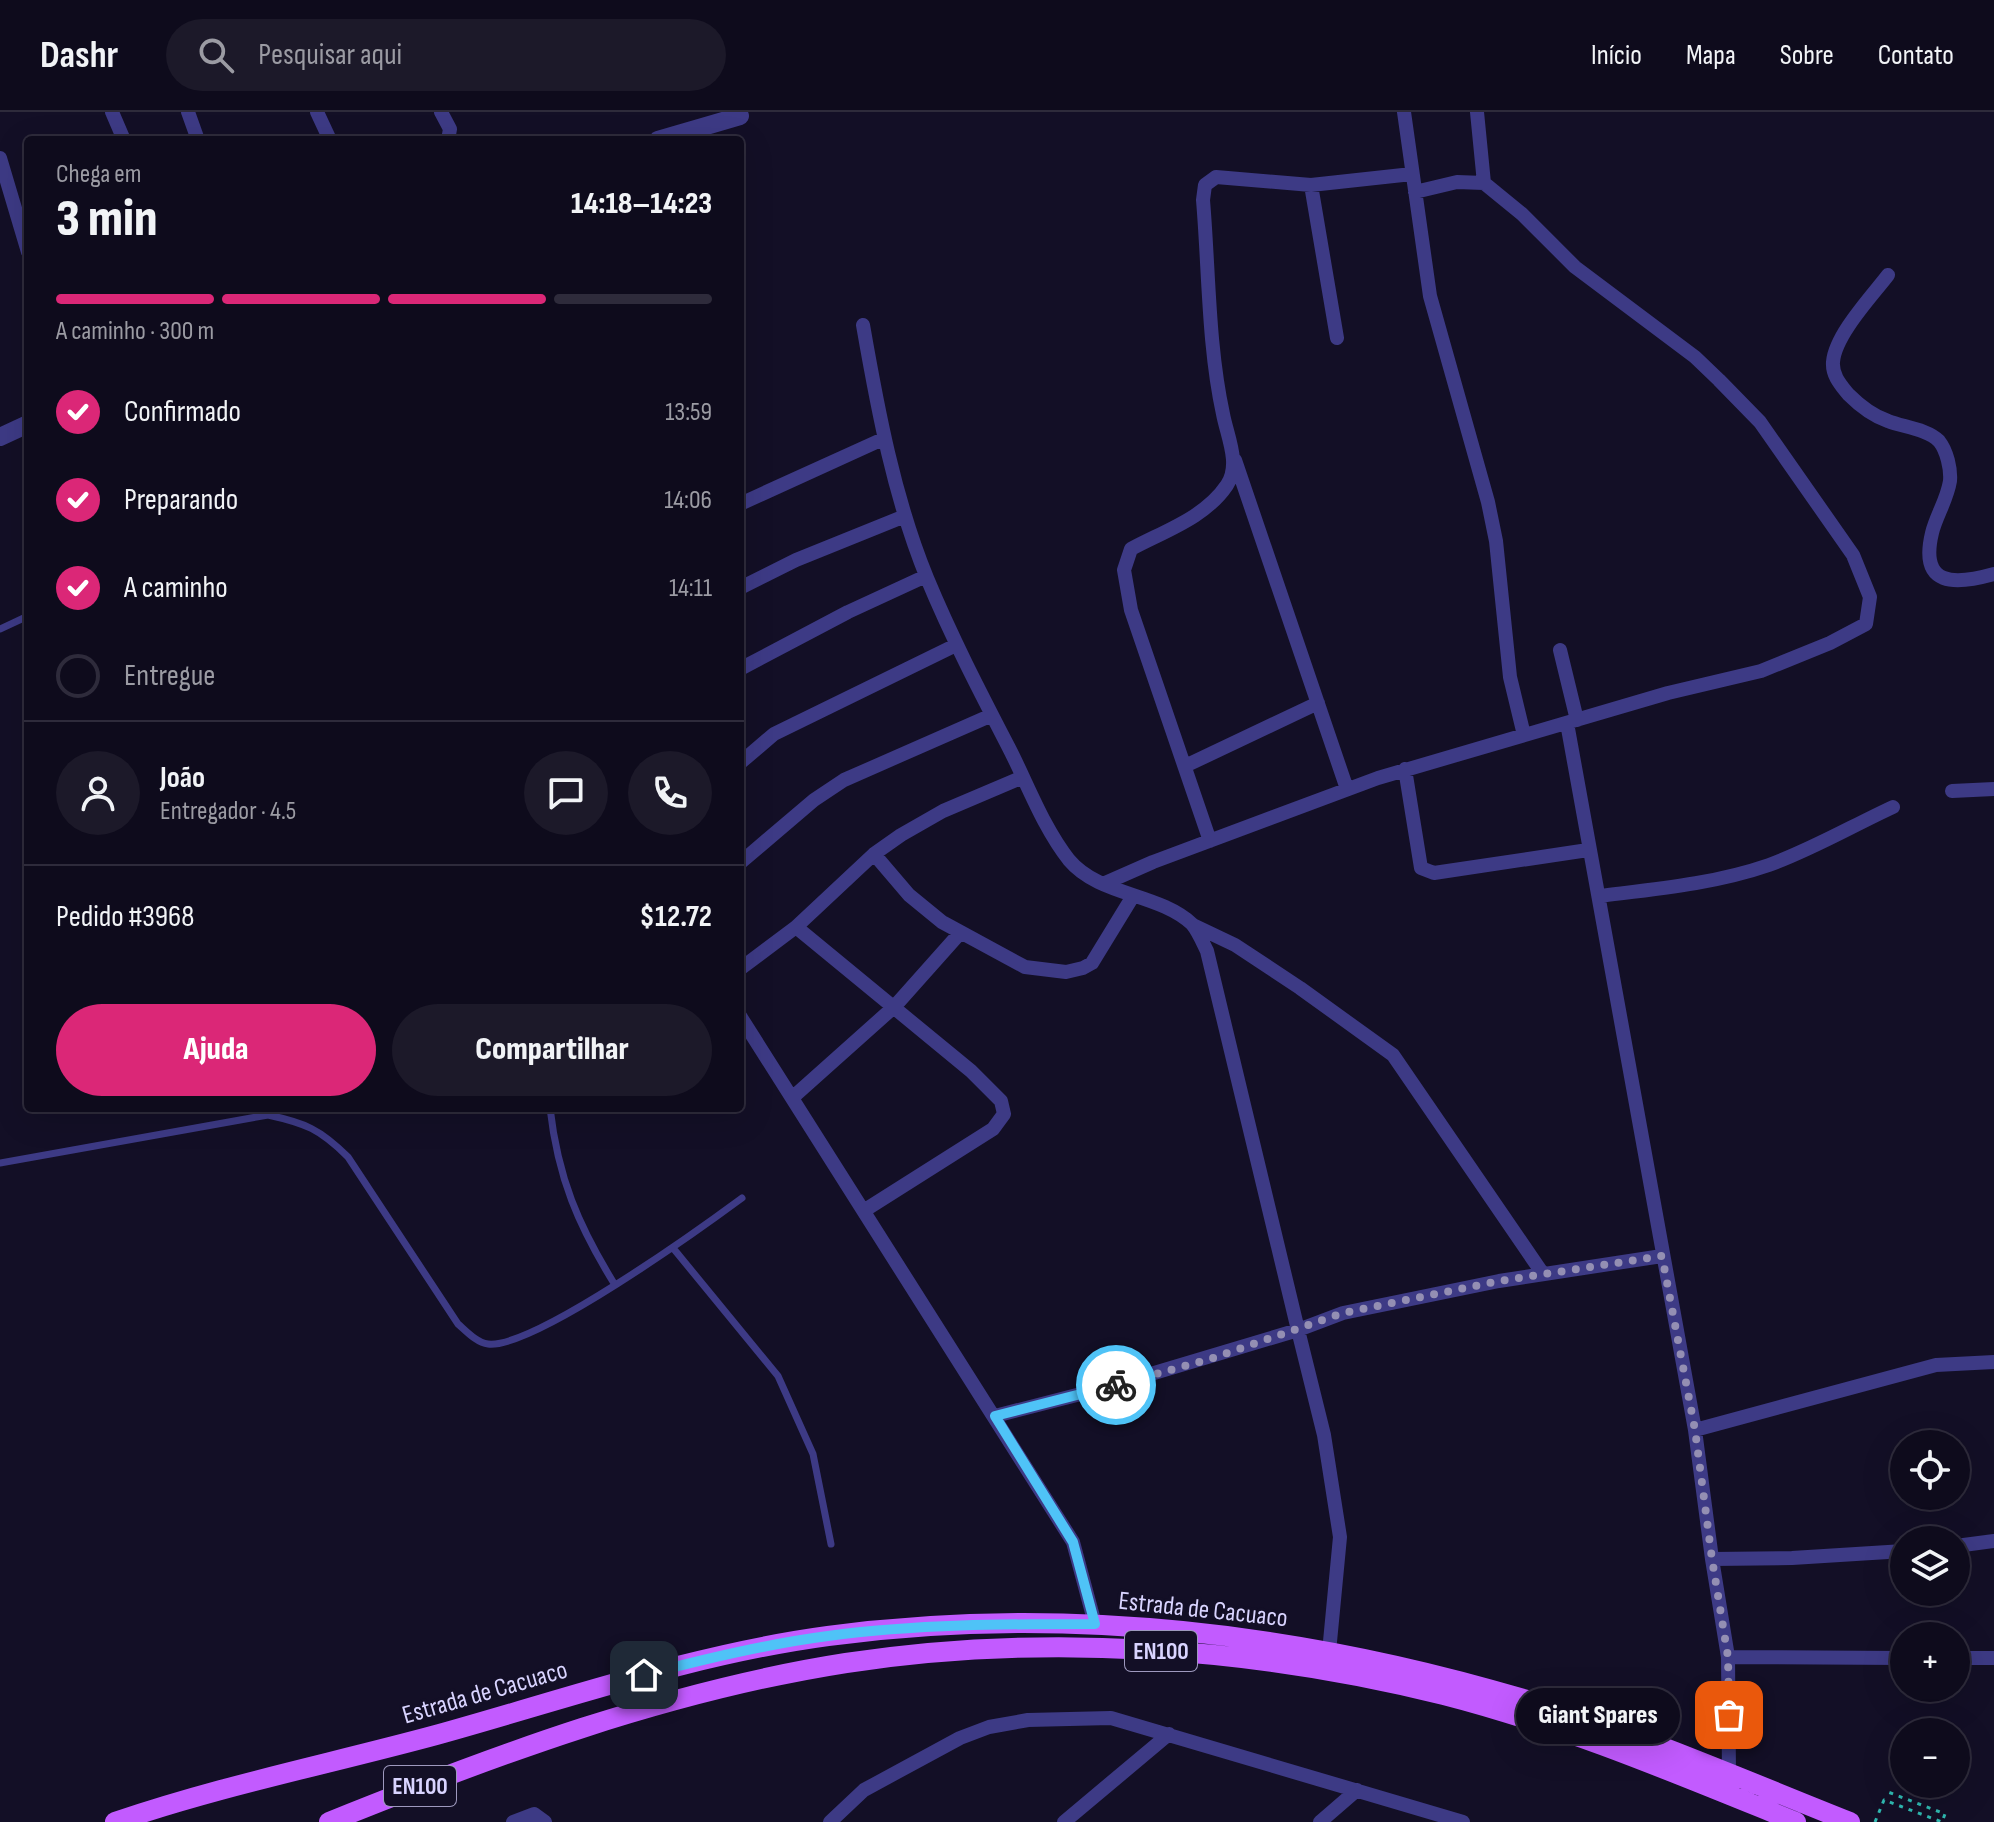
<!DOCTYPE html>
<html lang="pt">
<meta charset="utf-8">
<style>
:root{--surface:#0e0b1c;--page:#1c1929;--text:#f1f3f6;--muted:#9b9ba3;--line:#2e2b3b;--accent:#db2777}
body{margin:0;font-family:"Sofia Sans Condensed",sans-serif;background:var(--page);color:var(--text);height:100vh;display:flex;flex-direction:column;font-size:30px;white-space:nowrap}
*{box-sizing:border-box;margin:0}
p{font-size:26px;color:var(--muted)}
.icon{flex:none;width:44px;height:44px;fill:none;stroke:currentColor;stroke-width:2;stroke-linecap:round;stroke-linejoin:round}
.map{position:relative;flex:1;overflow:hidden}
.panel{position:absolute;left:24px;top:24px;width:720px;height:976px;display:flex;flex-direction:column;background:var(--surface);border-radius:8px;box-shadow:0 8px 32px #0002,0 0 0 2px var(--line)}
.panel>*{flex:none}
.tools{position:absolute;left:1890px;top:1318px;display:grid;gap:16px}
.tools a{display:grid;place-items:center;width:80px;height:80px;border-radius:50%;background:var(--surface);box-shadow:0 8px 32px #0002,0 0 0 2px var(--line);font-size:40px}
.pin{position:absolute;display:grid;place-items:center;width:68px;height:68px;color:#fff;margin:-34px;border-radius:16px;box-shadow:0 4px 12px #0006}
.courier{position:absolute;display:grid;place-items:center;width:80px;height:80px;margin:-40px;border:6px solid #4fc3f7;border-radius:50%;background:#fff;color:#222;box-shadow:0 2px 10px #0007}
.bubble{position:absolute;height:56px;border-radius:28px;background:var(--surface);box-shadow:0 8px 32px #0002,0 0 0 2px var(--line);font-size:26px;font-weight:800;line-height:56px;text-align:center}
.head em{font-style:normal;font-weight:800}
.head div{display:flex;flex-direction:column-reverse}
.head{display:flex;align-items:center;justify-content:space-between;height:136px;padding:0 32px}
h1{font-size:52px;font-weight:800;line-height:60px}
.bar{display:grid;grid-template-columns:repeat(4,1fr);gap:12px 8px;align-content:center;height:96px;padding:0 32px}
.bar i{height:10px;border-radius:6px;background:var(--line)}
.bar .current{background:var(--accent)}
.bar p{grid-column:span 4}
.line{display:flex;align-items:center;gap:20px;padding:0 32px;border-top:2px solid var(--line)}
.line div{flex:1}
.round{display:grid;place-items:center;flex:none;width:84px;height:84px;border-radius:42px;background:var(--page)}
ol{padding:0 32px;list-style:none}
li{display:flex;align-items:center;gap:24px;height:88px}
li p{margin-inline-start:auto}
li .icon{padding:8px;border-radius:50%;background:var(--accent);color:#fff;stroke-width:4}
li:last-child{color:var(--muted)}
li i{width:44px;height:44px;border:4px solid var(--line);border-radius:50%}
.button{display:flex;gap:16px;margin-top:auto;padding:16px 32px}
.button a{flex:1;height:92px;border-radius:48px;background:var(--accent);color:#fff;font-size:32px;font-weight:800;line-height:92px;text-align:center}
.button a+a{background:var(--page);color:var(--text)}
header{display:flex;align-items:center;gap:48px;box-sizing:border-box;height:112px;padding:0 40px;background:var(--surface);border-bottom:2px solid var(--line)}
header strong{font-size:38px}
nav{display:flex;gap:44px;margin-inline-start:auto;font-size:28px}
.search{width:560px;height:72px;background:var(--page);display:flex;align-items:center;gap:20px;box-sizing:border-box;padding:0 28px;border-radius:44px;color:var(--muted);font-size:30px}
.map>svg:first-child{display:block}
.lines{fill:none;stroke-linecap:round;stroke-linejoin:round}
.path{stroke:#2fb8b0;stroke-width:3;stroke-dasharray:4 6;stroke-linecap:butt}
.service{stroke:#3d3a85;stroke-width:7}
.minor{stroke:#3d3a85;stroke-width:14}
.tertiary{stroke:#3d3a85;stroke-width:18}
.primary{stroke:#c25bff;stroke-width:20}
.done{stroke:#948fb3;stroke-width:8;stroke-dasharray:0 14.4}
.route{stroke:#4fc3f7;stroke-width:10}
.labels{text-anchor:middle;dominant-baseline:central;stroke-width:6;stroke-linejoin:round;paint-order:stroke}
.shield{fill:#130f26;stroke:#9e99be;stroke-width:2}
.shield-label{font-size:24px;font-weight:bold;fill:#d9d4ff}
.street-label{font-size:26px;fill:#d9d4ff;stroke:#130f26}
</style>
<header>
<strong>Dashr</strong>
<div class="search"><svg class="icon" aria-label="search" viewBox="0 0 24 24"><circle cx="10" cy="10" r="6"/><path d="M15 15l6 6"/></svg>Pesquisar aqui</div>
<nav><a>Início</a><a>Mapa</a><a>Sobre</a><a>Contato</a></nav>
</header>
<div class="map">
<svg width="1994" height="1710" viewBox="0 0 1994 1710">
<rect width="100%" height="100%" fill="#130f26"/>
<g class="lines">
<path class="path" d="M1875 1710 1884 1688 1942 1710 1945 1702 1888 1680"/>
<path class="service" d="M0 517 28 504
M550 996C558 1066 578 1113 615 1173
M0 1051 268 1003C305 1011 320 1017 348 1045L458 1212C466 1219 477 1231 488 1232 533 1237 700 1117 742 1086
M673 1136 778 1264 813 1342 831 1432"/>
<path class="minor" d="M112 0 124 28
M188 0 198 28
M317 0 330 28
M441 0 450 17 448 28
M1404 0 1430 184 1488 390 1496 429 1510 565 1524 623
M1477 0 1484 71
M0 46 28 140
M1311 73 1337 226
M1888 163C1872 184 1835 223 1833 250 1832 263 1840 272 1848 282 1859 293 1873 304 1888 309 1903 315 1927 317 1939 329 1947 339 1951 357 1950 369 1947 388 1936 404 1932 421 1919 475 1955 473 1994 462
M863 213C878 299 894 385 927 466 951 524 980 580 1009 636 1028 673 1043 715 1069 748 1099 784 1159 781 1192 812 1198 819 1203 831 1207 839L1298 1218 1104 1276 995 1304
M1235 348 1347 677
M740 392 883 327
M740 476 796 448 905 404
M1560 538 1577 608
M740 557 848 500 926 464
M1567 611 1695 1318 1712 1447 1728 1545 1729 1662
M740 651 774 622 956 533
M1185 654 1318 591
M1405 657 1421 756 1434 761 1588 738
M1952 679 1994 677
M1210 729 1131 498 1124 458 1131 437C1164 419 1205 406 1227 373 1241 352 1227 324 1223 302 1208 233 1209 159 1203 88L1205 73 1216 65 1311 73 1412 62
M874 742 909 783 942 810 1025 855 1066 860 1083 856 1092 851 1133 784
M740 751 814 688 844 668 992 603
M1103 772 1153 750 1378 666 1668 581 1761 559 1830 531 1866 512 1870 485 1853 443 1760 310 1719 268 1695 245 1575 155 1522 102 1484 71 1457 70 1415 80
M1599 784C1656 777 1714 772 1769 753 1811 738 1852 714 1893 695
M1193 813 1235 833 1300 876 1393 943 1543 1162
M796 815 971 959 1001 989 1004 1002 993 1017 865 1098
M740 857 796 815 874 742 901 723 943 699 1023 665
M740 904 1073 1430 1095 1512
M792 986 895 894 960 821
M1695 1318 1936 1253 1994 1250
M1956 1434 1994 1429
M1712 1447 1792 1446 1904 1439
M1329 1540 1340 1425 1324 1323 1298 1218 1343 1201 1499 1169 1662 1144
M1728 1545 1904 1546
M1956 1546H1994
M513 1710 534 1702 545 1710
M830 1710 864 1678 960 1626 989 1615 1028 1608 1111 1606 1463 1710
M1064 1710 1169 1622
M1320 1710 1357 1678"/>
<path class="tertiary" d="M658 28 740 4
M0 325 28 312"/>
<path class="primary" d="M115 1710C220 1674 329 1652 436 1623 566 1587 694 1542 828 1524 1063 1492 1304 1521 1530 1589 1639 1622 1744 1668 1850 1710
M329 1710C495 1643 667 1579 846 1551 1043 1521 1252 1535 1444 1583 1565 1614 1680 1663 1796 1710"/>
</g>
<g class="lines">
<path class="done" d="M1116 1273 1210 1247 1343 1201 1499 1169 1662 1144 1695 1318 1712 1447 1728 1545 1729 1603"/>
<path class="route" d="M644 1563C704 1547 766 1532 828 1524 916 1512 1006 1512 1095 1512L1073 1430 995 1304 1116 1273"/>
</g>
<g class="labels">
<g class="shield">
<rect x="1125" y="1519" width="72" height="40" rx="6"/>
<rect x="384" y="1654" width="72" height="40" rx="6"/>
</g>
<g class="shield-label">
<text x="1161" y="1539">EN100</text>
<text x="420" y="1674">EN100</text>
</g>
<g class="street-label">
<text transform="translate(1203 1498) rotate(6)">Estrada de Cacuaco</text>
<text transform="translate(485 1581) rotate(-16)">Estrada de Cacuaco</text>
</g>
</g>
</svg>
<div class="tools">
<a><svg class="icon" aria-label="locate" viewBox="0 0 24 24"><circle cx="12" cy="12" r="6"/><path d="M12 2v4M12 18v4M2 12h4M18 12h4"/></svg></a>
<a><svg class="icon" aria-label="layers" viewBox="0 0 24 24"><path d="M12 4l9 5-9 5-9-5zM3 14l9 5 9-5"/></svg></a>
<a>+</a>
<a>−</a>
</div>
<div class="pin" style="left:1729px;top:1603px;background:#ea580c"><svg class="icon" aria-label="bag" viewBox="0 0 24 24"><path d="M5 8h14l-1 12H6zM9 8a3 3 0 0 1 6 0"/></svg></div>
<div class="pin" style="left:644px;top:1563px;background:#1f2937"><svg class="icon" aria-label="home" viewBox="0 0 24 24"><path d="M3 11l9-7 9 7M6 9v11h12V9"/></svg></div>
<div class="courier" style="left:1116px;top:1273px"><svg class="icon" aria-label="bike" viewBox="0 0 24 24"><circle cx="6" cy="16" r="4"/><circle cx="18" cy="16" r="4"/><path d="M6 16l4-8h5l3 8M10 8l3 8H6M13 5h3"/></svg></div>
<div class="bubble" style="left:1516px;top:1576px;width:164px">Giant Spares</div>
<section class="panel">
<div class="head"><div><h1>3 min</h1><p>Chega em</p></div><em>14:18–14:23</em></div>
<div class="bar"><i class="current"></i><i class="current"></i><i class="current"></i><i></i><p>A caminho · 300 m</p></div>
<ol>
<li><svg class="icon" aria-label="check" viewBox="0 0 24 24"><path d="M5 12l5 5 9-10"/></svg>Confirmado<p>13:59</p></li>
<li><svg class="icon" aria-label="check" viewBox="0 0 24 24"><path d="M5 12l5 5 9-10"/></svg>Preparando<p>14:06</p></li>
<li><svg class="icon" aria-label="check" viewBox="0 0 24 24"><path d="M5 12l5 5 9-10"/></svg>A caminho<p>14:11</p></li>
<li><i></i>Entregue</li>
</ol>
<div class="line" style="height:144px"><a class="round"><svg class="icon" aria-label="person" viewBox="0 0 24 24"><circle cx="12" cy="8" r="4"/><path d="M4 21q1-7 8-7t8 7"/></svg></a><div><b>João</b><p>Entregador · 4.5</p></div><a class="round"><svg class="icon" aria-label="chat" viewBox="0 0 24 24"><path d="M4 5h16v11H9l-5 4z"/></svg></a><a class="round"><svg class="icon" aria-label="phone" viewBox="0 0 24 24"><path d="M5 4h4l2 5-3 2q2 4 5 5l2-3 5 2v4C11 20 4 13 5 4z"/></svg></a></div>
<div class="line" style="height:104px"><div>Pedido #3968</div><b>$12.72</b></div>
<div class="button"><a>Ajuda</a><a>Compartilhar</a></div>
</section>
</div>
